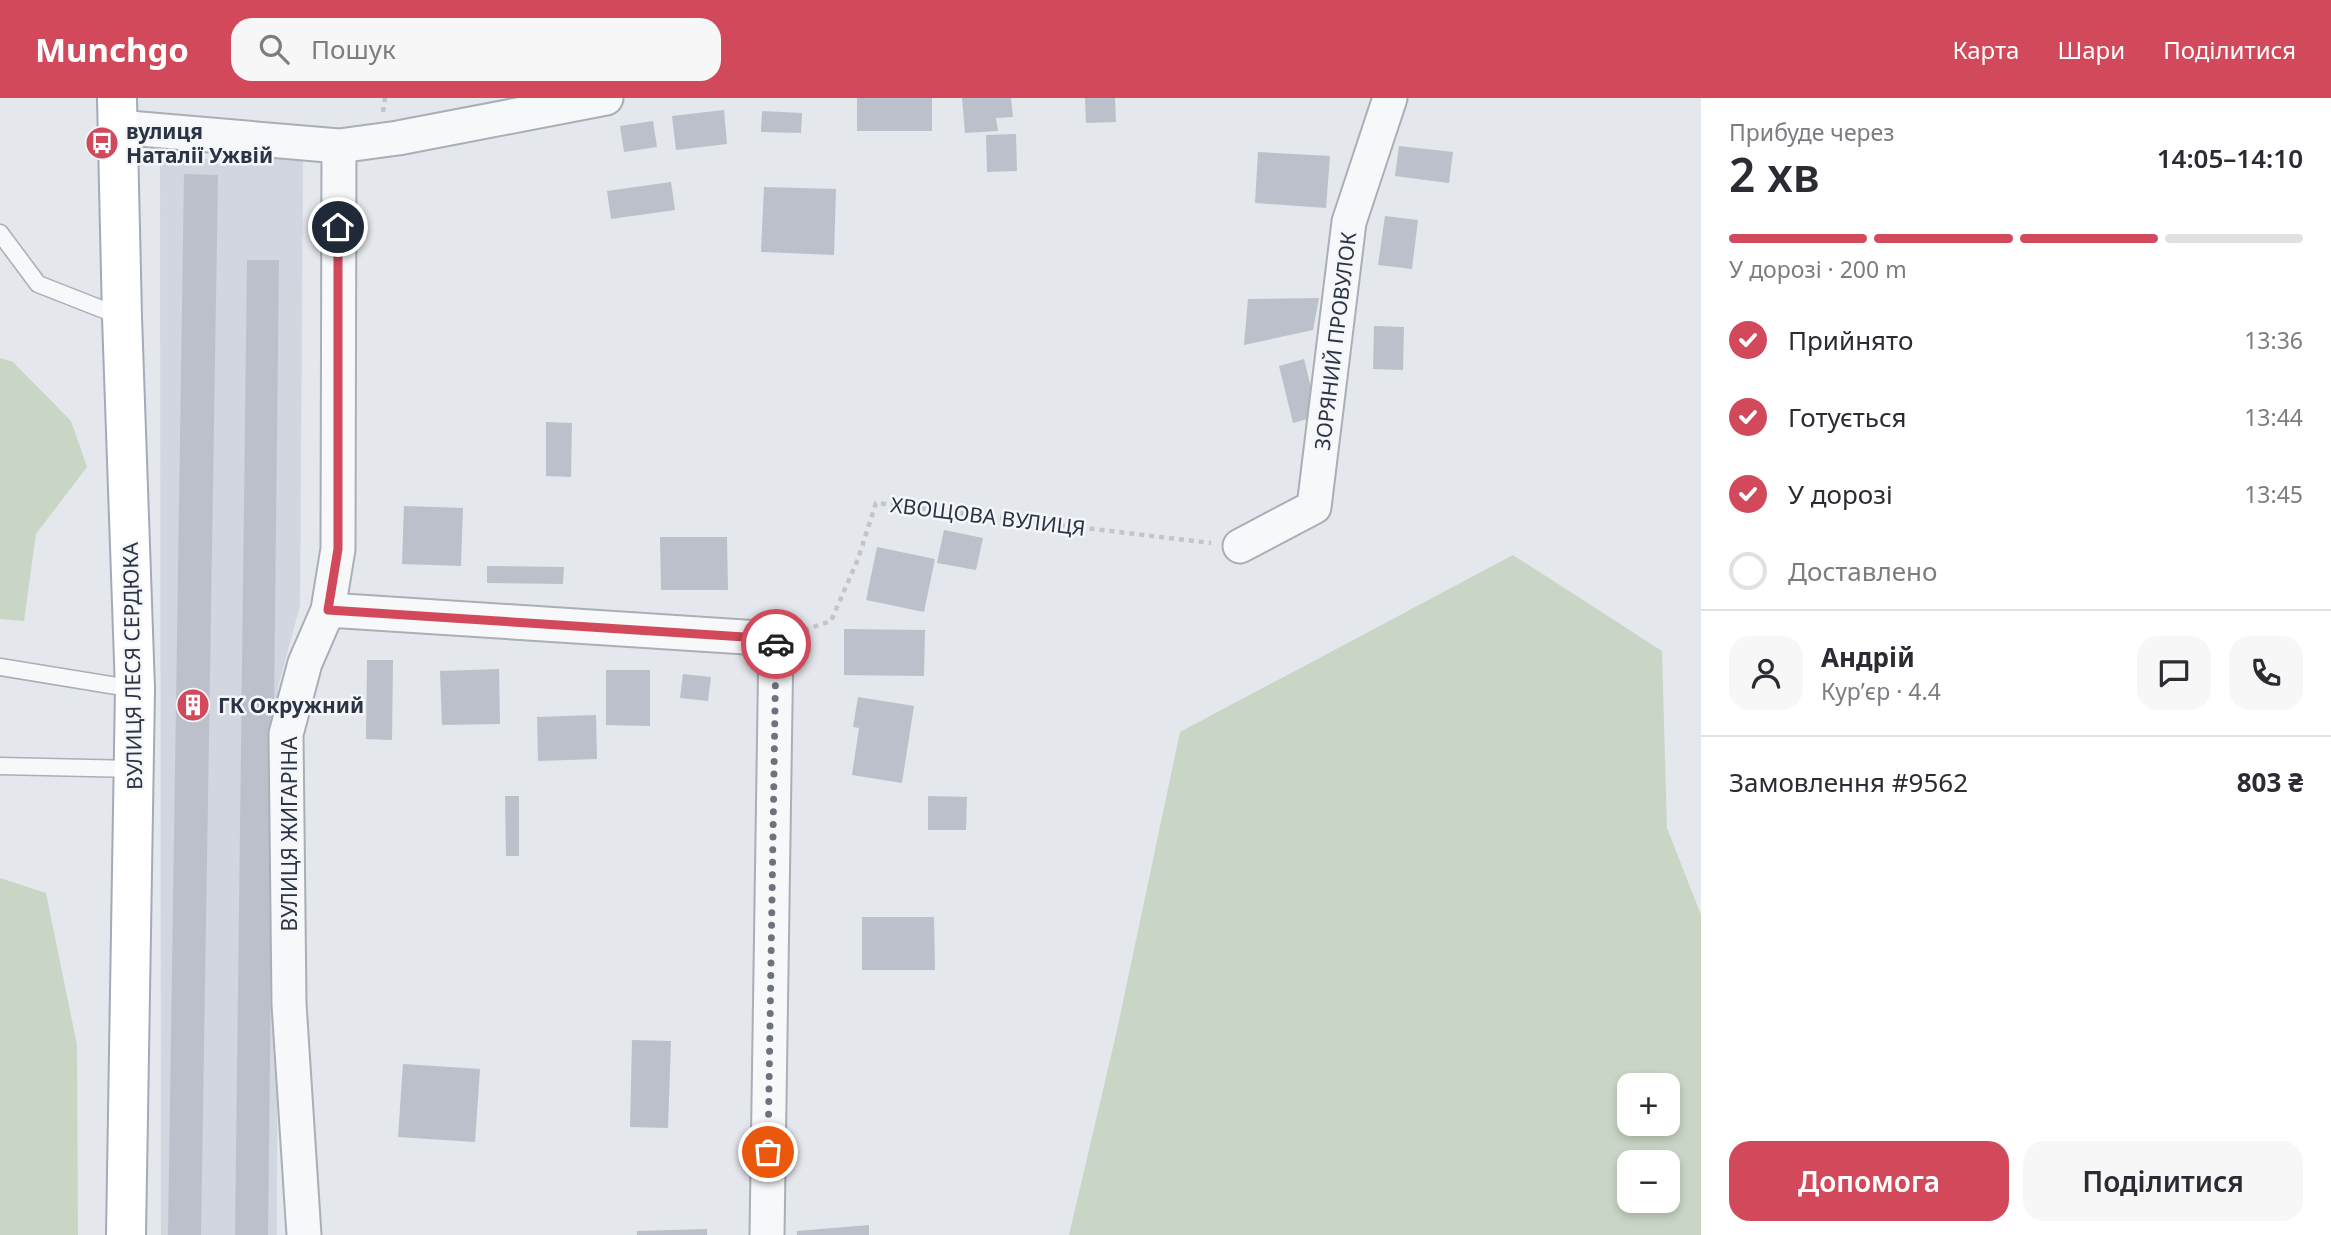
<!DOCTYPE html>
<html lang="uk">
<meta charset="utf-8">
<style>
:root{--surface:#fff;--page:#f7f7f7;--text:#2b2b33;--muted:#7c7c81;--line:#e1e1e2;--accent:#d1495b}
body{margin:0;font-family:"Noto Sans",sans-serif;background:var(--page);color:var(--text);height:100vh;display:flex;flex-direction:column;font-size:26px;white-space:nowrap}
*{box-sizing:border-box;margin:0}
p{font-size:23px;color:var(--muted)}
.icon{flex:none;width:38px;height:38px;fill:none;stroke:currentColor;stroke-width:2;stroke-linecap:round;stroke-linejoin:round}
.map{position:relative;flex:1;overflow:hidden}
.panel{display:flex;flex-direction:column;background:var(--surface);width:630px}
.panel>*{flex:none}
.buttons{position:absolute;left:1617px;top:975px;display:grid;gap:14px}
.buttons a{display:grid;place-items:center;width:63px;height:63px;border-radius:14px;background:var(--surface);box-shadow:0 4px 10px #0003;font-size:35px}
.pin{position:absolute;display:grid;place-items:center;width:60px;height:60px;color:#fff;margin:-30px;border:4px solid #fff;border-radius:50%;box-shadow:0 2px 7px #0007}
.courier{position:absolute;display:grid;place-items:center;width:70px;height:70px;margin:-35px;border:5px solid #d1495b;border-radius:50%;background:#fff;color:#222;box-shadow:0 2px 9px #0007}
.overview em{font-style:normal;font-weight:600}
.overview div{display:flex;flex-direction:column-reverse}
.overview{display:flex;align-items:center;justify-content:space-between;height:119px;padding:0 28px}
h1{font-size:46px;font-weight:600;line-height:52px}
.bar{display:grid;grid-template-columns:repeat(4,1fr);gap:10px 7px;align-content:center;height:84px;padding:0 28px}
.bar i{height:9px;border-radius:5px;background:var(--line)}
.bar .on{background:var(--accent)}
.bar p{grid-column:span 4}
.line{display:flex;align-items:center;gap:18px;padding:0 28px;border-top:2px solid var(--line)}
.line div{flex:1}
.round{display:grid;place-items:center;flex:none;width:74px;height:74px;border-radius:21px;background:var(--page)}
ol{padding:0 28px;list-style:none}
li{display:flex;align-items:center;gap:21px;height:77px}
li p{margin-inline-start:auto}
li .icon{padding:7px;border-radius:50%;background:var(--accent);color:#fff;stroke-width:4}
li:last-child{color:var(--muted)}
li i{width:38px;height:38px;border:4px solid var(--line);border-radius:50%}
.cta{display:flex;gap:14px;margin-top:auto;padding:14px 28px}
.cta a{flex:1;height:80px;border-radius:21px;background:var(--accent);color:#fff;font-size:28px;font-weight:600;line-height:80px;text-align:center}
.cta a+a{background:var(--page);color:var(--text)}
header{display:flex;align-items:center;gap:42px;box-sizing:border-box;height:98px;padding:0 35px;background:var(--accent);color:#fff}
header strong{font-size:33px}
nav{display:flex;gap:38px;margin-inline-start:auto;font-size:24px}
.search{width:490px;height:63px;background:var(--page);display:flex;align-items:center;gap:18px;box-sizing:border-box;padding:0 24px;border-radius:21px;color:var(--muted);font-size:26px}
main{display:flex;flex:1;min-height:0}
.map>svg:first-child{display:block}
.built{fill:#d2d6de}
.green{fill:#c9d6c5;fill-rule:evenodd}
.building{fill:#bbc0ca}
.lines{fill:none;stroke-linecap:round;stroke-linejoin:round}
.lane-casing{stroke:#a9aeb7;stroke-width:19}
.street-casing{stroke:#a9aeb7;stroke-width:37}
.primary-casing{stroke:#a3abb8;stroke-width:42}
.path{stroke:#c2c5cb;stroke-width:4.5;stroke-dasharray:5 5;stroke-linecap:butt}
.lane{stroke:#f7f8fa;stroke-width:16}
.street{stroke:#f7f8fa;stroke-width:33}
.primary{stroke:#fff;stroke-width:38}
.done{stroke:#6c737f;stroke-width:7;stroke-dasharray:0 12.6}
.route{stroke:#d1495b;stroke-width:9}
.labels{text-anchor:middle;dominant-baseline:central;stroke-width:5;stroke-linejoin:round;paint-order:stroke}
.poi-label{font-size:21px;font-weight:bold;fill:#2b3445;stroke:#f4f6f9;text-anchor:start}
.street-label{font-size:21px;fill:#2b3445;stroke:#f4f6f9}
</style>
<header>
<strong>Munchgo</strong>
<div class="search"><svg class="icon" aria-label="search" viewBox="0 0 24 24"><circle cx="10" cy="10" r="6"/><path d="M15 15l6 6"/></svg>Пошук</div>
<nav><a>Карта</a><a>Шари</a><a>Поділитися</a></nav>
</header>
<main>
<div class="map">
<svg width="1701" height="1137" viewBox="0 0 1701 1137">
<rect width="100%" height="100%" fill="#e4e7ec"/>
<path class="built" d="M160 61H303L300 508 278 589 277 1137H161Z"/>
<path class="green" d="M0 260 13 264 71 323 87 369 36 436 24 523 0 521Z
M1513 457 1662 553 1667 730 1701 817V1137H1069L1117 932 1180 634ZM1668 987V1026H1629V987ZM1668 1064V1102H1629V1064Z
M0 780 46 795 77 947 78 1137H0Z"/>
<path class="building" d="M857 0H932V33H857Z
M962 0H1011L1013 19 996 20 998 33 965 35Z
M1085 0H1115L1116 24 1086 25Z
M724 12 727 46 676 52 672 18Z
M762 13 802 15 801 35 761 34Z
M653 23 657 49 624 54 620 28Z
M1016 36 1017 73 987 74 986 37Z
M1399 48 1453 54 1449 85 1395 78Z
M1258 54 1330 58 1326 110 1255 105Z
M184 76 218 77 201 1137H168Z
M671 84 675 112 611 121 607 93Z
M764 89 836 91 834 157 761 154Z
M1385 118 1418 122 1412 171 1378 167Z
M247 162H279L268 1137H235Z
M1319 200 1313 232 1244 247 1248 201Z
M1374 228 1404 229 1403 272 1373 271Z
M1304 261 1318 318 1293 325 1279 268Z
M546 324 572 325 571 379 546 378Z
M404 408 463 410 461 468 402 466Z
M944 432 983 440 976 472 937 465Z
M660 439H727L728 492H661Z
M877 449 935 461 924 514 866 502Z
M487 468 564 469 563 486 487 485Z
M844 531 925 532 924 578 844 577Z
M367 562H393L392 642 366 641Z
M499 571 500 626 442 627 440 573Z
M606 572H650V628L606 627Z
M683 576 711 579 708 603 680 600Z
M858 599 914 608 902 685 852 677 859 630 853 629Z
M596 617 597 661 538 663 537 619Z
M505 698H519V758H506Z
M928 698 967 699 966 732H928Z
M862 819H934L935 872H862Z
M632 942 671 943 668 1030 630 1029Z
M403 966 480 971 475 1044 398 1039Z
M869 1127V1137H797V1133Z
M707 1131V1137H637V1133Z"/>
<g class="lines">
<defs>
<path id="lane" d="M0 135 38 186 122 219
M0 569 135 591
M0 668 134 671"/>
<path id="street" d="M117 29 339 48 398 40 606 0
M1240 448 1314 409 1349 124 1390 0
M328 512 776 541 767 1137
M304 1137 289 906 286 636 305 565 328 512 338 451 339 48"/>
<path id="primary" d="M117 0 122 219 135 591 126 1137"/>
</defs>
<use href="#lane" class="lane-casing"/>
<use href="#street" class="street-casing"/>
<use href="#primary" class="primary-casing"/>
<path class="path" d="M383 14 385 0
M804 532 831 523 858 461 876 405 1211 445"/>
<use href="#lane" class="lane"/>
<use href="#street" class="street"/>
<use href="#primary" class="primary"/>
</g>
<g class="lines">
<path class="done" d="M768 1054 776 546"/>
<path class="route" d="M338 129V451L328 512 776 541V546"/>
</g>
<defs>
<symbol id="bus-disc" viewBox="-11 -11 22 22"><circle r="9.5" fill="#d1495b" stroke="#f4f6f9"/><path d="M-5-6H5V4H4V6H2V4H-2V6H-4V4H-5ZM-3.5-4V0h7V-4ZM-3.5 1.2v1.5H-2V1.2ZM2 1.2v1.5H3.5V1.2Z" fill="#fff"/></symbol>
<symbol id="building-disc" viewBox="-11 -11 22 22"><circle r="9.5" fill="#d1495b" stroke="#f4f6f9"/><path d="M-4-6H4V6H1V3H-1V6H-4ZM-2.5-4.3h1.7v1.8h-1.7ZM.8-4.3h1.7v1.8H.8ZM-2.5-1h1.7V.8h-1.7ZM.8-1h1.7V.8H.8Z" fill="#fff"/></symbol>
</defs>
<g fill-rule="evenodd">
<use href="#bus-disc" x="83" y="26" width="38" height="38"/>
<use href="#building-disc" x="174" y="588" width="38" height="38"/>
</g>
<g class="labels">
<g class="poi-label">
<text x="126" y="33">вулиця<tspan x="126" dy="24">Наталії Ужвій</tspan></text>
<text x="218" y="607">ГК Окружний</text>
</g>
<g class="street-label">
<text transform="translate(1335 243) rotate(-83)">ЗОРЯНИЙ ПРОВУЛОК</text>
<text transform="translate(988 418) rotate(7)">ХВОЩОВА ВУЛИЦЯ</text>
<text transform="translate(132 568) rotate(-91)">ВУЛИЦЯ ЛЕСЯ СЕРДЮКА</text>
<text transform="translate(289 736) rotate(-90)">ВУЛИЦЯ ЖИГАРІНА</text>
</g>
</g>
</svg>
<div class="buttons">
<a>+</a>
<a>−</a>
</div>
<div class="pin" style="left:768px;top:1054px;background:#ea580c"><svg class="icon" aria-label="bag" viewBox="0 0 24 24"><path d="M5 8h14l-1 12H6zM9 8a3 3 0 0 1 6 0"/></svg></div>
<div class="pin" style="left:338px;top:129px;background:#1f2937"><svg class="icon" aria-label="home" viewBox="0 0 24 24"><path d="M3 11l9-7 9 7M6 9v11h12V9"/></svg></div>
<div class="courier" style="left:776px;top:546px"><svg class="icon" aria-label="car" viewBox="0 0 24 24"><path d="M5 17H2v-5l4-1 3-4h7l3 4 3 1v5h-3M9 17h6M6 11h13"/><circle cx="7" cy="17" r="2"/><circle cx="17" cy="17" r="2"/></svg></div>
</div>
<section class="panel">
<div class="overview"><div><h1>2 хв</h1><p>Прибуде через</p></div><em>14:05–14:10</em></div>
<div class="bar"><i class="on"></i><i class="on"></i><i class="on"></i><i></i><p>У дорозі · 200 m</p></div>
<ol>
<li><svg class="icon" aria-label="check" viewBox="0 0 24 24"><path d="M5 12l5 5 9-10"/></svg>Прийнято<p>13:36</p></li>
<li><svg class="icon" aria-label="check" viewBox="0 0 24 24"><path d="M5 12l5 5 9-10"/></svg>Готується<p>13:44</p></li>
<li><svg class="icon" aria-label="check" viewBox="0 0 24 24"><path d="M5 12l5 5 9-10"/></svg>У дорозі<p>13:45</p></li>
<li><i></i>Доставлено</li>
</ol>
<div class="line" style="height:126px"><a class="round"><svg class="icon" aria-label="person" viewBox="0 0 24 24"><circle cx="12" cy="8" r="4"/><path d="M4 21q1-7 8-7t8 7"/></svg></a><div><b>Андрій</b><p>Кур’єр · 4.4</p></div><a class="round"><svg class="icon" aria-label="chat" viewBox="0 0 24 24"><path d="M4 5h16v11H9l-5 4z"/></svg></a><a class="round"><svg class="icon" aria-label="phone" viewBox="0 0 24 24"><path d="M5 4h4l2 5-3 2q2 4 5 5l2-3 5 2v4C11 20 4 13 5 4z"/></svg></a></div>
<div class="line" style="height:91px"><div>Замовлення #9562</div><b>803 ₴</b></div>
<div class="cta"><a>Допомога</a><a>Поділитися</a></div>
</section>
</main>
